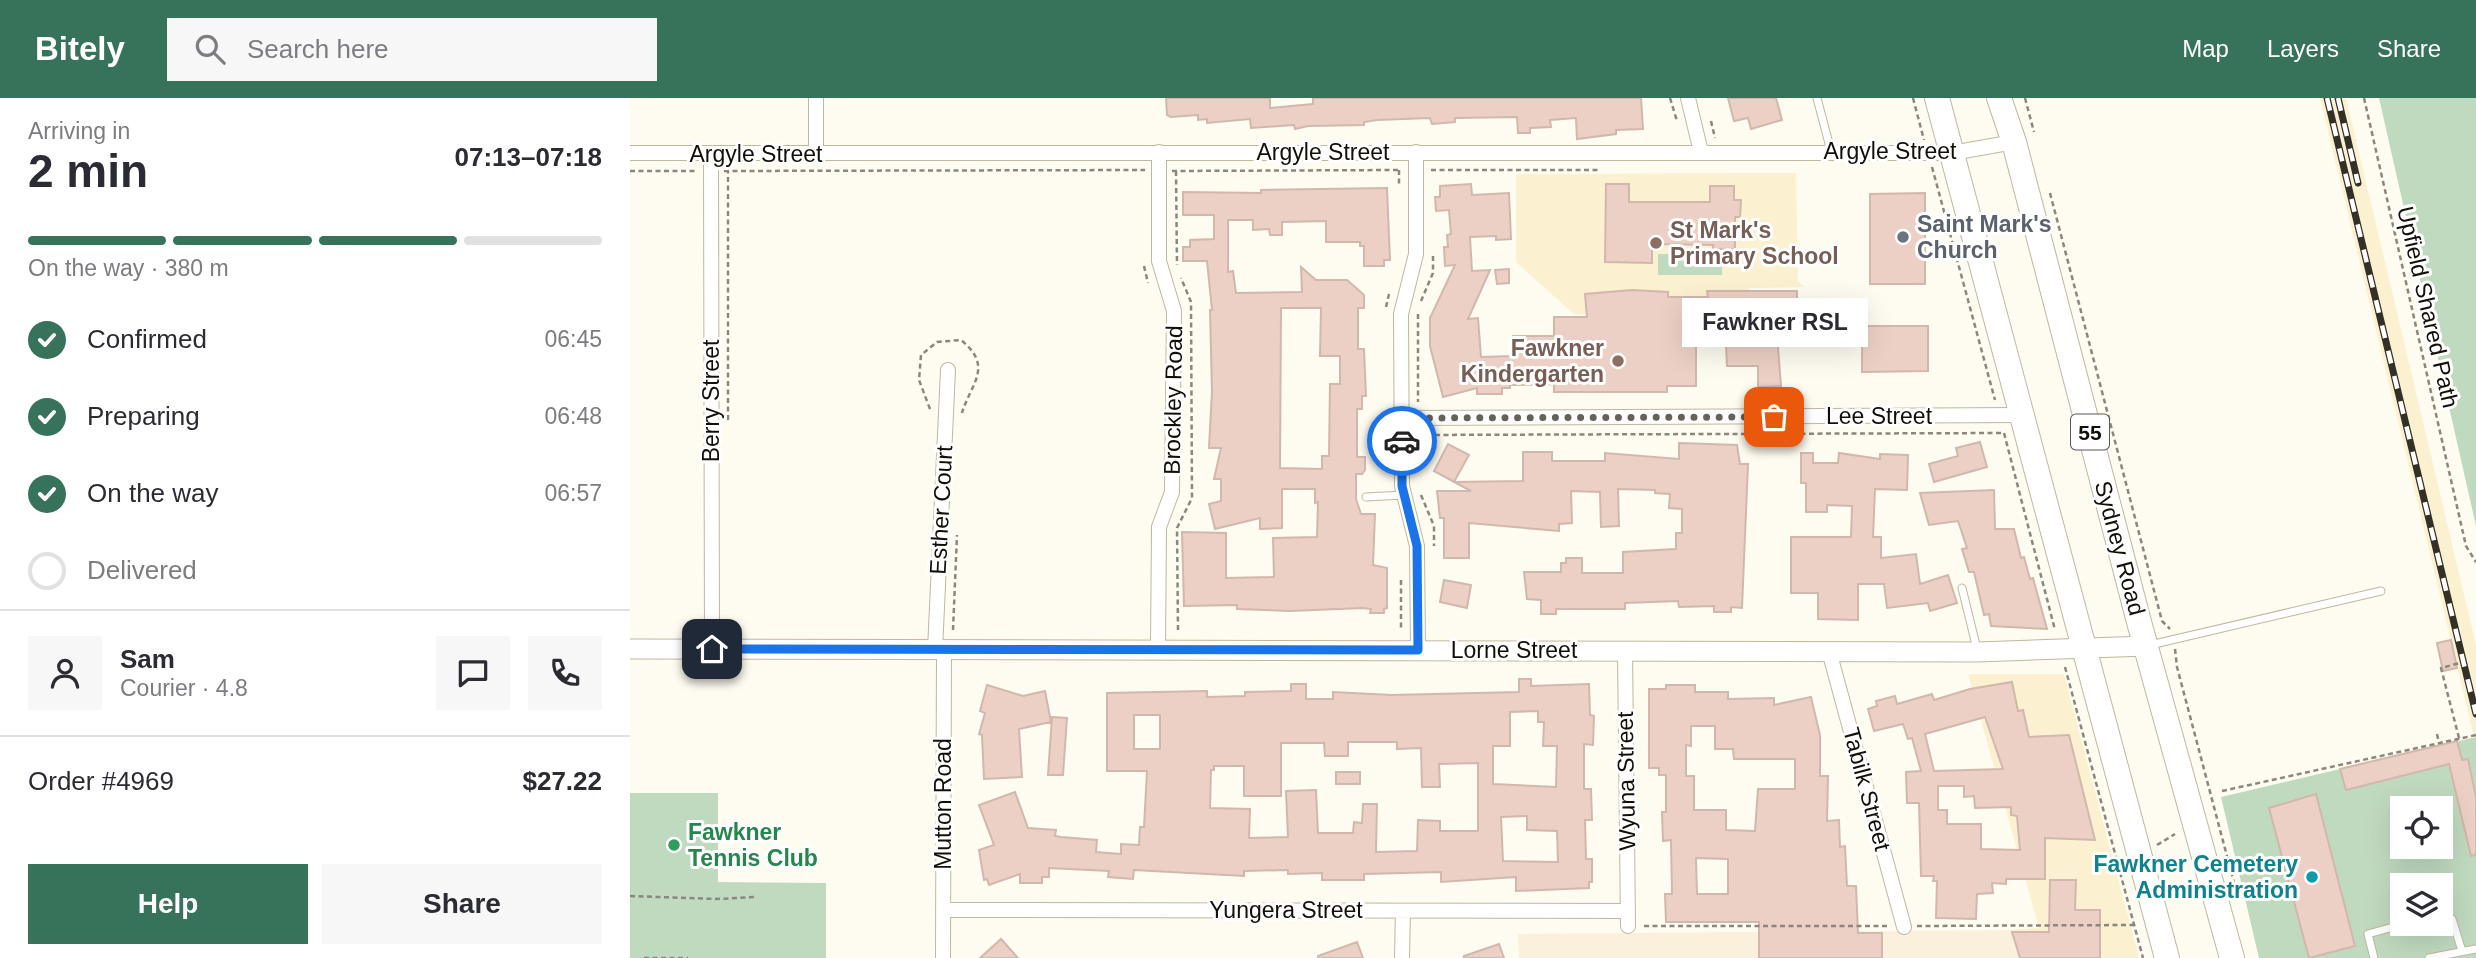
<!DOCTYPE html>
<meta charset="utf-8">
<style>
:root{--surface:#fff;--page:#f7f7f7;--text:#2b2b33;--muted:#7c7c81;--line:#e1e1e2;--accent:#37725b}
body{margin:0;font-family:Helvetica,sans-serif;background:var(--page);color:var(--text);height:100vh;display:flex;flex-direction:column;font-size:26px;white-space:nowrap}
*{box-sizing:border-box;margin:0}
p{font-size:23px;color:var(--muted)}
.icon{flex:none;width:38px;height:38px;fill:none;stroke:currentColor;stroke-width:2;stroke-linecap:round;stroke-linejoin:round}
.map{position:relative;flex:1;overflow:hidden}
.panel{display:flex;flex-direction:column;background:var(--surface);width:630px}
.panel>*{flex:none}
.controls{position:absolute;left:1760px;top:698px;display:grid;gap:14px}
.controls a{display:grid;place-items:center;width:63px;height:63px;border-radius:0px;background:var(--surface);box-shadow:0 7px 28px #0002;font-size:35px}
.pin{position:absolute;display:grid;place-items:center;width:60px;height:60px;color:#fff;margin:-30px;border-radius:14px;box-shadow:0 4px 10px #0006}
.courier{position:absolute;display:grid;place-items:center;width:70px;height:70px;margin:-35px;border:5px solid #1a73e8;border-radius:50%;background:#fff;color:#222;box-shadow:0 2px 9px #0007}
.bubble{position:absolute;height:49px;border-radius:0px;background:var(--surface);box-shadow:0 7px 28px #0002;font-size:23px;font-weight:600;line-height:49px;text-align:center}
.headline em{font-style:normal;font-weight:600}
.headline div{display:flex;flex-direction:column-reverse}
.headline{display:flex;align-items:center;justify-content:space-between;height:119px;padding:0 28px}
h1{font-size:46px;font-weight:600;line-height:52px}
.bar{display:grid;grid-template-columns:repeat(4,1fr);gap:10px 7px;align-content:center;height:84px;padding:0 28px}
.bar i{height:9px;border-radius:5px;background:var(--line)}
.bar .active{background:var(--accent)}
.bar p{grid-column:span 4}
.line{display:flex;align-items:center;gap:18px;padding:0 28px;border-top:2px solid var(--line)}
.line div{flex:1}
.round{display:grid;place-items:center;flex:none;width:74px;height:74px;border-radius:0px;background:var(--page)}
ol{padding:0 28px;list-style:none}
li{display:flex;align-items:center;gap:21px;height:77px}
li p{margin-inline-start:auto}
li .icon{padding:7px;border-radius:50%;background:var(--accent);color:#fff;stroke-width:4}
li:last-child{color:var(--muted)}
li i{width:38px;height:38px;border:4px solid var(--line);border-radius:50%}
.cta{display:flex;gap:14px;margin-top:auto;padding:14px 28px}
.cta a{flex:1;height:80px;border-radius:0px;background:var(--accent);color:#fff;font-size:28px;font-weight:600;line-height:80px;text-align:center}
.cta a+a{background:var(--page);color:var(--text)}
header{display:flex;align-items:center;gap:42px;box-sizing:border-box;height:98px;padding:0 35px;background:var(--accent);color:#fff}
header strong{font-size:33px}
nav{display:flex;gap:38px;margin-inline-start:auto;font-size:24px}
.search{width:490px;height:63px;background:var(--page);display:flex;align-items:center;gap:18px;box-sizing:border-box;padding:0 24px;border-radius:0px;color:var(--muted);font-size:26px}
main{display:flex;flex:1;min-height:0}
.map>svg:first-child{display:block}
.built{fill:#fbf0cf}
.industrial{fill:#faf0db}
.green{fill:#c0dabf;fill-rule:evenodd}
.building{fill:#ecd0c5;stroke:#d2b7ac;stroke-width:2;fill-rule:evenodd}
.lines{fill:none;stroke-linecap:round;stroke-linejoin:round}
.lane-casing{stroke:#bfb79f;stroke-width:9}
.street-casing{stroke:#bfb79f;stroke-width:16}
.secondary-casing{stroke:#bfb79f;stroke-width:21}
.highway-casing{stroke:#bfb79f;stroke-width:26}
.path{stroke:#8a877e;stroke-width:2.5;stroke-dasharray:5 3.5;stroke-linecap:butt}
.lane{stroke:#fff;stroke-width:7}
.street{stroke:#fff;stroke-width:14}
.secondary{stroke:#fff;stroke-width:19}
.highway{stroke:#fff;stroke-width:24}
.rail-casing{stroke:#333027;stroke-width:7}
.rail{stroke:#fff;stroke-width:4.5;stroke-dasharray:13;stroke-linecap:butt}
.done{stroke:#656259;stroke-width:7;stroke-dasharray:0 12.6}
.route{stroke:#1a73e8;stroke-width:9}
.worship-dot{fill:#6b7280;stroke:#fff;stroke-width:2.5}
.education-dot{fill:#8d6e63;stroke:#fff;stroke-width:2.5}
.leisure-dot{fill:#2e9e5b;stroke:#fff;stroke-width:2.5}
.culture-dot{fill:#0f9aa8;stroke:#fff;stroke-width:2.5}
.labels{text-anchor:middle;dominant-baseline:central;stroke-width:6;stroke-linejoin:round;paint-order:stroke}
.shield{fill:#fff;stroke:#595751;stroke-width:2}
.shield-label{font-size:21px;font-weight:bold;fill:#120f07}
.street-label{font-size:23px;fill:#120f07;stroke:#fff}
.worship-label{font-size:23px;font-weight:bold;fill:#5b616d;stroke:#fff;text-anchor:start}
.education-label{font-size:23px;font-weight:bold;fill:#785e54;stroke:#fff;text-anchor:start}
.leisure-label{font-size:23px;font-weight:bold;fill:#27864d;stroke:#fff;text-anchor:start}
.culture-label{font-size:23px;font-weight:bold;fill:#0d838f;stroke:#fff;text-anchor:end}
</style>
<header>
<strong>Bitely</strong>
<div class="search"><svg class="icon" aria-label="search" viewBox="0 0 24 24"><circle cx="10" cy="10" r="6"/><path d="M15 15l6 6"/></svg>Search here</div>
<nav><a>Map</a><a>Layers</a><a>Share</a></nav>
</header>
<main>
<section class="panel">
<div class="headline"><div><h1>2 min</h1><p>Arriving in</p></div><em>07:13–07:18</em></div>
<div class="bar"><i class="active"></i><i class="active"></i><i class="active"></i><i></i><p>On the way · 380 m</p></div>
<ol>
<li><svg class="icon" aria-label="check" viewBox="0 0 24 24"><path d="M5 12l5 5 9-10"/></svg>Confirmed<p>06:45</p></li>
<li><svg class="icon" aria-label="check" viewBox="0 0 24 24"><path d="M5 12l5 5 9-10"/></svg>Preparing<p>06:48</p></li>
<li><svg class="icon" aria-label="check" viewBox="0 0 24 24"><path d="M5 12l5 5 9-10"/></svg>On the way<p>06:57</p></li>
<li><i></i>Delivered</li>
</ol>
<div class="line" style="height:126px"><a class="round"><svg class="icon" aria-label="person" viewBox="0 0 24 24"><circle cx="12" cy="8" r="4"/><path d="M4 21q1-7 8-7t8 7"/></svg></a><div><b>Sam</b><p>Courier · 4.8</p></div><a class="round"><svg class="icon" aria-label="chat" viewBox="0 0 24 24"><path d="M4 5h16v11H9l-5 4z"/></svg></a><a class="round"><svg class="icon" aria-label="phone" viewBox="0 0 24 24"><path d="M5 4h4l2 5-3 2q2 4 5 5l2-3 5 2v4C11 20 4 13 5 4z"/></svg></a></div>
<div class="line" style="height:91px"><div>Order #4969</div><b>$27.22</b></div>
<div class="cta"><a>Help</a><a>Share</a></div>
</section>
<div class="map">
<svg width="1846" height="860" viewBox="0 0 1846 860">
<rect width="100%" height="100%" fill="#fefbf1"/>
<path class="built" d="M1690 0H1716L1846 547V647Z
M1166 75 1168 183 1174 189 1119 190 1120 220 956 223V217L944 216 886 164V76Z
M1338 576H1434L1509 860H1388L1381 832 1409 830Z"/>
<path class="industrial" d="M1381 832 1388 860H889L888 836Z"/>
<path class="green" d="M1749 0H1846V428Z
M1028 156H1092V177H1028Z
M1846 639V860H1629L1591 699ZM1773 710H1811V749H1773ZM1773 788H1811V826H1773Z
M0 695H88V784L196 785V860H0Z"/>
<path class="building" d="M536 0H640V10L683 6V0H1011L1013 31 986 32V36L947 41 946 20 920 22 921 29 900 30V35H888L887 19 825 20V24L802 26 800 20 747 22 734 24V27L678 28 665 31 664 27 621 30 620 21 577 25V21L568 22V17L541 19 537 17Z
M1098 0H1146L1152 22 1121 31 1118 20 1104 23Z
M841 86 842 97 879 95 881 141 866 142V138L840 139 842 173 860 172 838 221 848 220 851 259 883 258V238H924V219H957L955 196 1002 192 1038 194V199H1078L1077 193H1167V224H1146L1151 288 1128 289V268H1097L1096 247 1120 246 1119 216 1066 218V288H1037V294H924V286L880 287V290H872V296H847V290L813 299 800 248V220L825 167 815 168 814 149H818L817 137 821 136 819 112 806 113 805 99H810V88Z
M976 86H999V104H1080V88H1104V102H1111L1110 119H1105V151H1083V147L1022 146V165L975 164Z
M757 90 760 162H754V168H734V148H730V144H696V123L652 124V137H640L639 131 623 132V122H598V174L603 173 606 195 672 194 671 169 686 182H717L734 197V210H728V251H734L736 298H732V311H727V359H735V372L732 376H726V401L731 416H745L743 467 757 470V510L754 511V515H740L741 511 733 510 659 513 607 511V507L554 508 552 434 596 435V480L644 479 643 440 687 439 688 404 685 405V391H652V430L630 431V420L585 431 579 406 591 403V381H584L591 350H579L582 293 580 212H582L577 163H553V149H560V142L584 141V117H553V94L631 95V92ZM651 210H691L690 258H710V286H700L699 358H692V371L650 370Z
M1295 95V186H1240V96Z
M879 171V185L867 186 865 172Z
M1232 228H1298V273L1232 274Z
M1350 344 1357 369 1304 384 1299 366 1328 358 1326 350Z
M1049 345 1107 347 1110 366H1118L1112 510 1101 509V514H1084V508L1049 509 1048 503 995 505V511H926V516H911V502L897 501 894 474H931V465H936V460H952V475H993V454L1046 451V435H1052V411L1039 410 1040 396 1025 395V392L988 391 989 428 971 429 970 394 941 393 942 425 929 426V433L839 425V460H814V420H810L807 393H841L804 373 818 346 839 357 824 384 893 383V354H922V363H975V355L1049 361Z
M1171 355H1183V365H1208L1209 355 1250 361V356L1278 357 1277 392 1245 391 1243 439H1251V460L1286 456 1290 486 1318 477 1327 505 1300 513 1298 505 1257 510 1254 486H1228V522L1188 521V495H1161V439H1221L1222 408 1197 407V414H1176V385H1171Z
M1364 392 1365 431H1384L1391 460 1394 459 1400 481 1403 480 1417 531 1361 528 1359 516 1354 517 1344 474H1339L1332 451 1337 450 1328 423 1299 427 1290 395Z
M814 482 841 487 837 510 810 504Z
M1821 542 1827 570 1813 573 1807 545Z
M889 581H901V588L959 586 960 617 964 618 963 647 954 646V691H961L962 722H955L956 761H962V784H959V790L886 793V779L811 784V774L734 776V782H692V775L658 776V772L614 773V778L504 772 503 781 478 779 479 773 419 770V779H412V785H390V776L359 787 357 781 354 782 349 752 364 747 349 707 385 694 398 730 426 732 425 738 431 739 467 742 466 754 491 756V746L509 747 510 729H514L517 673H477V595L577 593V599L615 598V594L661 593V586H676V601H703V594L762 597 889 594ZM908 613V624H914L913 648H927L926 689 863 686V648H880V614ZM504 617H530V651H504ZM718 644H767V651L791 650 792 689H810L809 666 848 665V733H810V723L788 722 787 753 746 754 747 706H733L732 725 724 724 723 735H688L686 692 656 693 658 739 619 740 620 711 580 710 581 672H584V668H614V698H651V645H694L695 658H718ZM897 718V732L927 733 928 764 873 763 871 719Z
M1382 584 1388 613 1393 612 1399 639 1439 637 1465 742 1415 740V781H1376V786L1362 785 1363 795 1347 796 1346 821 1306 820 1307 783H1303L1304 778H1291L1289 705H1277L1276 674 1291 673 1282 640 1278 641 1273 626 1244 633 1238 611 1247 608 1246 603 1265 598 1267 606 1302 596 1304 602 1340 591ZM1355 619 1373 671 1304 673 1295 636ZM1308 688H1334V699L1344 698 1345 710 1381 709V717L1387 718 1390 752 1351 751V726H1317V712H1308Z
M357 587 393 598 415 593 421 624 389 631 392 679 354 681 352 637 349 636 355 615 350 613Z
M1036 587H1065V594H1098V601L1144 600V607L1181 599 1190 637V678H1198L1197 723 1209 722 1210 749 1215 748 1217 788H1226L1228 835H1252V860H1129V824H1036L1035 796H1042L1041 742 1033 743 1032 714H1036V677H1029V670H1019V591H1036ZM1061 628H1085V651H1103L1104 661H1165V691H1128L1125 733 1096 732V712H1064V678H1056V647L1061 648ZM1066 760 1098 761V796H1067Z
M422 619 437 620 433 677H418Z
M1827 643 1832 662 1838 661 1846 699V757L1841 758 1819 666 1716 692 1710 671Z
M706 674H730V686H706Z
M1686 696 1725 848 1679 860 1639 710Z
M1420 782H1446L1445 812H1470V860H1390L1382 834H1419Z
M371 841 388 860H350Z
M727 844 733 860H688V858Z
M869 846 874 860H834V858Z"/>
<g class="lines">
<defs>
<path id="lane" d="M1187 0 1201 53
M736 399 774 397
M1332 490 1347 551
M1520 547 1751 493
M1811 817 1822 821 1832 853
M1744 860 1738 836 1774 826
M1799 860 1846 851"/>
<path id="street" d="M186 0V55
M1058 0 1071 54
M786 54V156L771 216 772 388 787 448 788 552
M0 55H1322L1384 44
M81 55 82 551
M772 320 1390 317
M528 550 529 429 542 394 544 213 529 163V54
M305 552 318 272
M995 552 998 828
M1199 553 1274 829
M313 812 998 813
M313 860 314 552
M772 860 773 813"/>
<path id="secondary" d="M0 551 1347 554 1516 548"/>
<path id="highway" d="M1307 0 1537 860
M1369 0 1384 44 1509 524 1602 860"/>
</defs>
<use href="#lane" class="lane-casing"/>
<use href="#street" class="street-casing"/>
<use href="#secondary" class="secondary-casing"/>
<use href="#highway" class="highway-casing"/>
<path class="path" d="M1040 0 1047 23
M1283 0 1294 42
M1395 0 1404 34
M1734 0 1836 448 1846 464
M1081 23 1085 40
M1302 69 1365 302
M769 72V86
M801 72H970
M0 73H67
M94 73 515 72
M542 73 770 72
M546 73 547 167
M1420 95 1532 523 1540 531
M514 168 518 185
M791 203 803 175V156
M756 209 759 196
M788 216V304
M300 311 289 282 291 257 307 244 331 242C364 269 341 285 332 315
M98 322V73
M1374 335 1425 532
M788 337 1374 335
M791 397 804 428V448
M771 482V532
M323 532 327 437
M548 532 547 430 562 400 561 204 551 180
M1545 551 1547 569 1607 796
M1435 569 1513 860
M1807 636 1809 645
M1829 640 1811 570 1830 565
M1592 693 1846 637
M1527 747 1545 736
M0 798 86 801 126 799
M1014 828H1259
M1287 828 1504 827
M14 860H58"/>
<use href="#lane" class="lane"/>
<use href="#street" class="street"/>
<use href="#secondary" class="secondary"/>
<use href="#highway" class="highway"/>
<defs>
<path id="rail" d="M1697 0 1846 616
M1708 0 1728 85"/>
</defs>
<use href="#rail" class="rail-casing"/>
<use href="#rail" class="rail"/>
</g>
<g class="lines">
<path class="done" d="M772 343V320L1144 319"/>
<path class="route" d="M82 551 788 552 787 448 772 388V343"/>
</g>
<circle class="worship-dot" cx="1273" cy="139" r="7"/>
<g class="education-dot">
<circle cx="1026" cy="145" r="7"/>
<circle cx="988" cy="263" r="7"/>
</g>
<circle class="leisure-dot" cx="44" cy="747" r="7"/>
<circle class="culture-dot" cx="1682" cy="779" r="7"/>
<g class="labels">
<rect class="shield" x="1441" y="316.5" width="38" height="35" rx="5"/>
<g class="shield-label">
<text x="1460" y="334">55</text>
</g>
<g class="street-label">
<text x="1260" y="53">Argyle Street</text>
<text x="693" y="54">Argyle Street</text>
<text x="126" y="56">Argyle Street</text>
<text transform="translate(1798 209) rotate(77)">Upfield Shared Path</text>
<text transform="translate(543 302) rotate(-89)">Brockley Road</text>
<text transform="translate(81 303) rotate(-90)">Berry Street</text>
<text x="1249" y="318">Lee Street</text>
<text transform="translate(311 412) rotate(-87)">Esther Court</text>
<text transform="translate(1490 450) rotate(75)">Sydney Road</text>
<text x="884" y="552">Lorne Street</text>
<text transform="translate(996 683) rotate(-91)">Wyuna Street</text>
<text transform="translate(1237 691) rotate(75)">Tabilk Street</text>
<text transform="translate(313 706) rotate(-90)">Mutton Road</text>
<text x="656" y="812">Yungera Street</text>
</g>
<g class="worship-label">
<text x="1287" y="126">Saint Mark's<tspan x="1287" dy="26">Church</tspan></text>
</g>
<g class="education-label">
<text x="1040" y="132">St Mark's<tspan x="1040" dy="26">Primary School</tspan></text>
<text x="974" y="250" text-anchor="end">Fawkner<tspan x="974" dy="26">Kindergarten</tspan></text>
</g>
<g class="leisure-label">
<text x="58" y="734">Fawkner<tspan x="58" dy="26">Tennis Club</tspan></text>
</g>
<g class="culture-label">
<text x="1668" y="766">Fawkner Cemetery<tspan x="1668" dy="26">Administration</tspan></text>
</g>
</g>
</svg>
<div class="controls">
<a><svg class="icon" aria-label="locate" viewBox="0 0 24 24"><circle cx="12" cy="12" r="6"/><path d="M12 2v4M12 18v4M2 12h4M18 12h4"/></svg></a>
<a><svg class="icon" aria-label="layers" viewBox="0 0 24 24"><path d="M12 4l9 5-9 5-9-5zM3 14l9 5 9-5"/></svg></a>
</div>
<div class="pin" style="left:1144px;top:319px;background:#ea580c"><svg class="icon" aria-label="bag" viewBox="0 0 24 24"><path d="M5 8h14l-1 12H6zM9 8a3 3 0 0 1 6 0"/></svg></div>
<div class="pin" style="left:82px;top:551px;background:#1f2937"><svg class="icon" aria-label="home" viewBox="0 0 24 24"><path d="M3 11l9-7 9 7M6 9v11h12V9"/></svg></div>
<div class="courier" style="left:772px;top:343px"><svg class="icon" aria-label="car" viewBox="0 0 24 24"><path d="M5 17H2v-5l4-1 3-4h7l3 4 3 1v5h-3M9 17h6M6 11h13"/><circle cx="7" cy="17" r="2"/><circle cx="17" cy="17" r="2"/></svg></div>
<div class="bubble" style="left:1052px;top:200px;width:186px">Fawkner RSL</div>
</div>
</main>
